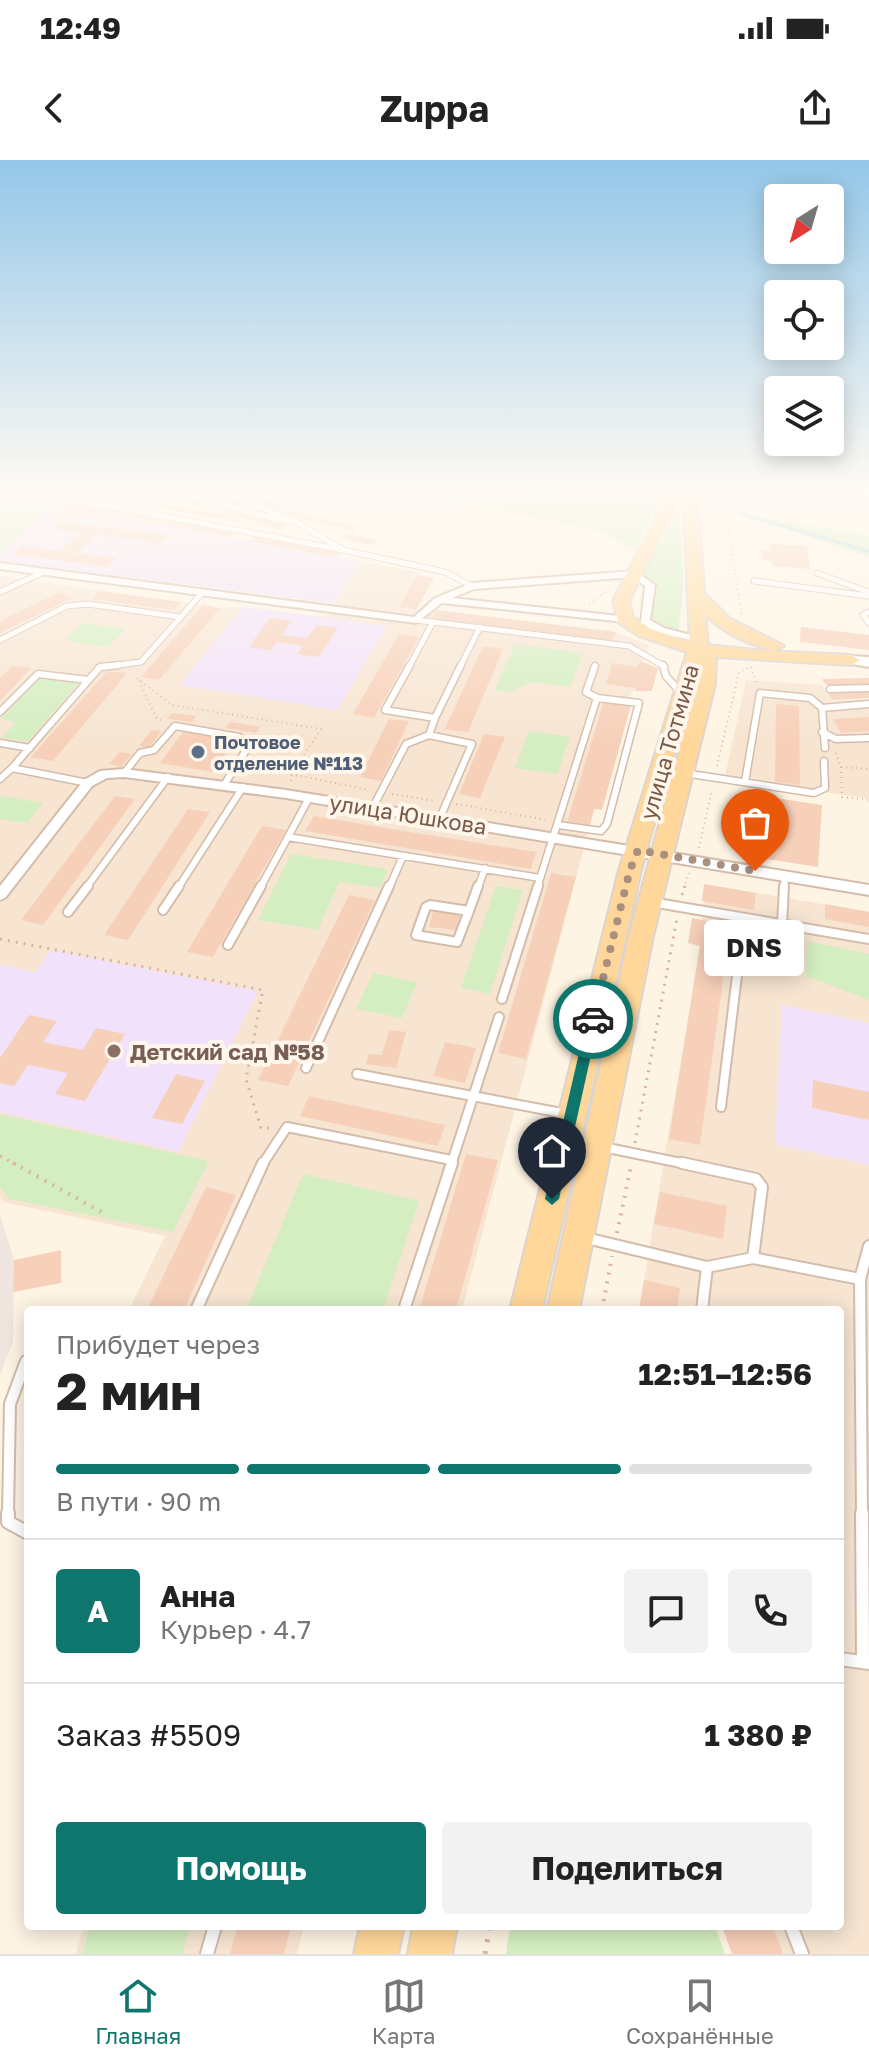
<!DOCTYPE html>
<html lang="ru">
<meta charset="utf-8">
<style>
:root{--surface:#fff;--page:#f2f2f2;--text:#222;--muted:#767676;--line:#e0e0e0;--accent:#0f766e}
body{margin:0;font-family:"Golos Text",sans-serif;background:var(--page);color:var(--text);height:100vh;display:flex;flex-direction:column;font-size:30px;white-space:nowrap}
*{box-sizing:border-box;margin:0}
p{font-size:26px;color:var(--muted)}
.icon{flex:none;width:44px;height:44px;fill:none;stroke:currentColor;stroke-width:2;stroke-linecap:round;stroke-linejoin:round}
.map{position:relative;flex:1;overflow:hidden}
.side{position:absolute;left:24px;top:1146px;width:820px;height:624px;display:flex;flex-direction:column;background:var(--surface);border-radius:8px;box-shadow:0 4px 20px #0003}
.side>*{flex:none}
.needle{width:52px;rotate:217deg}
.fabs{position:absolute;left:764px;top:24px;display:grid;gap:16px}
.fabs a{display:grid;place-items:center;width:80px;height:80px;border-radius:8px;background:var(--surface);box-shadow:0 4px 20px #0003;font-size:40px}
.pin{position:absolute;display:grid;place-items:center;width:68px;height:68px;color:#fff;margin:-82px -34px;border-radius:50% 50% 50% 0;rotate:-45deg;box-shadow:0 0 8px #0007}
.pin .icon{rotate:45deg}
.courier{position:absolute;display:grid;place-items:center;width:80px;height:80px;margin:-40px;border:6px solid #0f766e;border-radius:50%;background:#fff;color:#222;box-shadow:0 2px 10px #0007}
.bubble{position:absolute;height:56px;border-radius:8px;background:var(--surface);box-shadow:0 4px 20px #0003;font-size:26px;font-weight:700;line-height:56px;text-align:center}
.headline em{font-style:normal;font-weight:700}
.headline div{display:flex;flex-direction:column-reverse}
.headline{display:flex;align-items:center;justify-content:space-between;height:136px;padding:0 32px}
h1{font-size:52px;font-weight:700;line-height:60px}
.bar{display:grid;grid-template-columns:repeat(4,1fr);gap:12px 8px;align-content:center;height:96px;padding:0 32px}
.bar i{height:10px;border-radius:6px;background:var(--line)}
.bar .current{background:var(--accent)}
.bar p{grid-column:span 4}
.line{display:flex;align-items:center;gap:20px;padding:0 32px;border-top:2px solid var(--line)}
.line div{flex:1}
.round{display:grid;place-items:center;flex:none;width:84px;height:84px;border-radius:8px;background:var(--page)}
.action{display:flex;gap:16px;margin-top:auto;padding:16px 32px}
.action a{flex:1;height:92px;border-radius:8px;background:var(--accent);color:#fff;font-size:32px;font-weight:700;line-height:92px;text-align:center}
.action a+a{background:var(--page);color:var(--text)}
.status{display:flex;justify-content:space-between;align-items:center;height:56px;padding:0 40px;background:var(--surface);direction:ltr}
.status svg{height:22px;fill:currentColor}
header{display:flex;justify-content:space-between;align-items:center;height:104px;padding:0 32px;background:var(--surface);font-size:36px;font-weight:700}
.dock{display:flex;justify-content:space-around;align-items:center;height:112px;border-top:2px solid var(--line);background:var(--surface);font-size:22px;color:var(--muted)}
.dock a{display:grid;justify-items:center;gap:4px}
.dock .current{color:var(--accent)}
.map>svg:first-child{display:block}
.residential{fill:#f7e5d2}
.industrial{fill:#eee6df}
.education{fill:#f1e1fb}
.green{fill:#d4eec1}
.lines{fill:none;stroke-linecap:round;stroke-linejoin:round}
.stream{stroke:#9bd4dd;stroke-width:3}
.building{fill:#f7d0b9}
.lane-far4-casing{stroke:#d4bcab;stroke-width:7}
.lane-far3-casing{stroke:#d4bcab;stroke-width:9}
.lane-far2-casing{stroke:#d4bcab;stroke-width:12}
.lane-far1-casing{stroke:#d4bcab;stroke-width:14}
.lane-casing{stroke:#d4bcab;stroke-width:16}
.street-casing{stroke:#d4bcab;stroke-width:4}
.secondary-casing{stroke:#d7bca9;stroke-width:4}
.primary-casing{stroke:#dcd4cf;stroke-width:4}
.path-far3{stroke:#dcb39c;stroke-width:2;stroke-dasharray:1 4;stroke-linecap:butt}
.path-far2{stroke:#dcb39c;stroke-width:3;stroke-dasharray:2 6;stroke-linecap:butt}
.path-far1{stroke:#dcb39c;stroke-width:4;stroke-dasharray:2 7;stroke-linecap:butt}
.path{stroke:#dcb39c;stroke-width:5;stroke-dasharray:3 9;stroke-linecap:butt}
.lane-far4{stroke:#fff;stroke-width:5}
.lane-far3{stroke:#fff;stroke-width:6}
.lane-far2{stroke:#fff;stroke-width:8}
.lane-far1{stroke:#fff;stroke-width:10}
.lane{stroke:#fff;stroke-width:12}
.street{fill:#fff;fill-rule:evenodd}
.secondary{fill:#fff;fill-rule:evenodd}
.primary{fill:#ffd79a;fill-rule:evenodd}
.route{fill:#0f766e}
.done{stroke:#a88f7e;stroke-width:8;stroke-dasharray:0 14.4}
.service-dot{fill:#5c6f8a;stroke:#fff7ec;stroke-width:3}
.education-dot{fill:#8d6e63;stroke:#fff7ec;stroke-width:3}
.labels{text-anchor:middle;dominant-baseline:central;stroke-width:8;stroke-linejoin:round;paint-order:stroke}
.far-service-label{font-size:18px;font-weight:bold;fill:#4e5e75;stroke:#fff7ec;text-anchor:start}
.street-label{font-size:22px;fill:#7a5847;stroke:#fff7ec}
.education-label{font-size:22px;font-weight:bold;fill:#785e54;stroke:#fff7ec;text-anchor:start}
</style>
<div class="status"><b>12:49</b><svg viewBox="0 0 49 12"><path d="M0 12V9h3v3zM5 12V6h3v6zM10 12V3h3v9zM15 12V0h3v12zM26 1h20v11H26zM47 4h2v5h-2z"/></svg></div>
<header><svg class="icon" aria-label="back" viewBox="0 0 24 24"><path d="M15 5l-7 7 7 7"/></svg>Zuppa<svg class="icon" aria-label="share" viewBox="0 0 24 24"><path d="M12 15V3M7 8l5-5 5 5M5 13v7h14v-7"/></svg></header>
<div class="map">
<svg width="869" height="1794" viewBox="0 0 869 1794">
<rect width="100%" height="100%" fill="#fef4e4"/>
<path class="residential" d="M363 402 419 412 418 416 434 418 417 449 615 472 649 485 635 528 624 544 590 665 462 1150H129L165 1076 3 1042 0 1037V416L220 448 243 447 324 457Z
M746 520 822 525 832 541 869 539V639L725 616Z
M704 724 869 752V1794H732L722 1766H840V1150H639L702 774Z
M84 1766H304L297 1794H76Z"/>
<path class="industrial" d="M0 1055 14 1100 13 1182 0 1215Z"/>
<path class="education" d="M20 339 175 367 363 402 333 443 0 401V342Z
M243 447 324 457 387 466 337 550 180 525Z
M50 790 258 831 178 992 0 952V805L36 812Z
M782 845 869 863V1005L775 984Z"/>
<path class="green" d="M357 330H663L637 388C622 386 609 372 593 369 514 353 436 339 357 330Z
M11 346 45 351 0 393V347Z
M679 350 684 424 678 473 648 457 657 431 654 421 643 416Z
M741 354 869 376V397Z
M82 463 125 469 109 487 65 480Z
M515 484 583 493 570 527 534 522 508 532 495 530Z
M40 517 79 523 28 581 2 578 16 562 1 559Z
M529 571 570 577 557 614 515 608Z
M0 636 43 643 27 663 0 659Z
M291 694 388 709 380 728 339 722 318 770 258 760Z
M496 726 523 730 490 834 461 828Z
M807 781 869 794V840L806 816Z
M373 813 417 822 402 858 356 849Z
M0 954 209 1001 173 1072 9 1039 0 1027Z
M303 1014 419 1041 383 1150H246Z
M90 1766H190L182 1794H82Z
M510 1766H715L725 1794H506Z"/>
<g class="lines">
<path class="stream" d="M490 330 652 346
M741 354 869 391"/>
</g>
<path class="building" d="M59 330 184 338 220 347 216 350 181 342 114 337 111 340Z
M181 330H194L244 343 239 346Z
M228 330H245L282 346 274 350Z
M25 336 159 358 235 373 230 377 20 339Z
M154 342 241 358 236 362 148 346Z
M226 347 286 366 279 370 219 351Z
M289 350 358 367 353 371 283 354Z
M60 361 170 375 162 383 96 375 76 393 117 398 108 407 12 394 22 386 60 391 81 373 50 369Z
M346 374 378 380 372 385 354 382 341 376Z
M255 376 340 393 336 397 249 381Z
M770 384 807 386 810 409 773 406 772 401 763 400 762 390 771 391Z
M417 415 434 418 416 449 399 447Z
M99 431 181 442 174 450 92 439Z
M60 432 72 438 0 473V461Z
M203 445 220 448 159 520 141 517Z
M436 450 616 472 613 481 432 459Z
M270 458 292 461 282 475 307 478 317 465 338 468 319 497 297 494 303 486 277 482 271 490 249 487Z
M801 467 869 475V490L800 482Z
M399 474 419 477 374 558 353 554Z
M483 486 503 489 468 572 445 569Z
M640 501 658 508 652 531H635V528L606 524 612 503 637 507Z
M12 506 31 508 0 541V518Z
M107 511 127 513 53 601 31 597Z
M869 518V524L826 525 822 519Z
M869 531V538L832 540 828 533Z
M604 541 631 545 602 650 594 649 590 665 567 662Z
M776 544 799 546 800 625 775 622Z
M172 553 196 556 192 562 167 559Z
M869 557V571L841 573 833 559Z
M389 559 409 561 381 621 360 617Z
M230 562 260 567 256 573 225 568Z
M152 570 161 571 149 588 139 586Z
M183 572 235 580 213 612 160 603Z
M484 574 505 577 480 638 459 634Z
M120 592 132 594 121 607 109 604Z
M755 635 822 645 818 707 748 696Z
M115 636 135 639 43 765 21 760Z
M188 649 210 652 128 780 104 775Z
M314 656 422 674 536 692 531 709 305 671Z
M262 666 286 670 213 797 187 792Z
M551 713 576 717 526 899 498 893Z
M704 724 756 733 754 750 702 741Z
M349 735 375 740 288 926 258 920Z
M825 744 869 752V767L825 759Z
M434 749 461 752 456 770 429 767Z
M692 758 721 764 719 777 729 778 700 985 669 979 700 786 688 783Z
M29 855 57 861 43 882 83 890 96 868 125 874 85 941 55 934 68 913 28 905 14 926 0 923V898Z
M389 870 406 872 396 908 366 904 369 894 382 895Z
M445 882 476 888 465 923 433 916Z
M176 914 205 921 182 964 152 958Z
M813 920 869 932V960L812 948Z
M309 936 445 965 438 986 300 956Z
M466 994 498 1000 456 1150H419Z
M206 1027 236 1035 184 1150H147Z
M660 1032 727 1046 723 1079 654 1064Z
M61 1090V1123L13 1132 14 1100Z
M644 1120 680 1128 677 1150H639Z
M238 1766H291L284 1794H230Z
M722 1766H773L783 1794H732Z"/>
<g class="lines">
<defs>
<path id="lane-far4" d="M25 330 343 390
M220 330 300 364 343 390 445 412 472 426
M122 332 187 335 287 362
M817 413 868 432
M754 421 869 436
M0 432 44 412
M869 452 863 455 869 463
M416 460 629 486 665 507
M0 480 67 446 88 444 180 457
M103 507 141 502 202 433
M409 507 433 462
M460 507 480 467"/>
<path id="lane-far3" d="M663 505 666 516 682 534
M595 506 586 532 597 538
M830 529 869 528
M0 552 38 514 88 520
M435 558 461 505
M822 572 836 579 869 578
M429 575 472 584 439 660
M0 583 30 588
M825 588 822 548 869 544
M124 613 140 593 154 590 175 566 239 577 250 584 224 625
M684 613 814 633 825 628 824 601
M0 619 12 608
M745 622 760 533 810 538 822 548
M88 623 12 608 100 507 119 505
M309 638 288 677 540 718
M372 649 406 584 429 575 435 558 385 550 410 505
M86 728 168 617
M178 728 243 627
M260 728 288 677
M389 728 403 696
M478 728 485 708
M537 728 597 538 639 543 607 664 601 671 558 665
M784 728 785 716"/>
<path id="lane-far2" d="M651 742 869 779
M430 745 469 751 457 782 416 775 426 747Z
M163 750 179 726
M469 751 478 726
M68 752 88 726
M782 764 784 726
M228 785 261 726
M502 839 538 726
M306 908 389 726
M357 914 567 954
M721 947 744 758
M603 987 691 1005
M262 1005 287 967 451 1000
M451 1005 499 857"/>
<path id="lane-far1" d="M682 1003 756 1019 762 1027 753 1098
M582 1077 707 1107 702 1150
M707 1107 753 1098 860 1119 862 1355
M860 1119 869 1086
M196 1150 263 1003
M404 1150 452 1003
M8 1355 10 1244 26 1201"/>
<path id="lane" d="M8 1353V1362L28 1373
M862 1353 863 1502
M840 1499 869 1503
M791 1766 802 1794
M207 1794 215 1766"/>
<path id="street" d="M0 403 414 457 435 438 472 423 635 411 655 425 650 460 664 468 703 478 698 481 657 473 641 463 645 426 633 417 474 429 452 438 629 457 630 459 625 462 442 443 416 463 0 409Z
M124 609 286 630 869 725V735L286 638 124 617 107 618 92 626 5 738 0 740V726L84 620 100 611Z"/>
<path id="secondary" d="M851 496 869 497V507L846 503 844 500Z"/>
<path id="primary" d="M670 330H697L704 433 729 458 784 486 775 491C750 485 724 473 705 455L708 485 765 491 851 495 860 500 851 505 716 497 715 524 653 776 579 1150H547L629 776 697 524 700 501 641 710 542 1150H510L619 710 687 492 639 476 619 463 613 441ZM683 332 690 482 651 469 633 457 629 441Z
M360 1766H404L398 1794H354Z
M413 1766H457L452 1794H408Z"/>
</defs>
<use href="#lane-far4" class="lane-far4-casing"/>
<use href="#lane-far3" class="lane-far3-casing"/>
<use href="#lane-far2" class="lane-far2-casing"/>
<use href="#lane-far1" class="lane-far1-casing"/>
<use href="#lane" class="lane-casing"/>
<use href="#street" class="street-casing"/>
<use href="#secondary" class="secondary-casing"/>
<use href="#primary" class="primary-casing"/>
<path class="path-far3" d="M722 330 742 457
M589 445 608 430
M751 507 756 522
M137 518 172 545 321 569 292 613 291 622
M139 521 157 559 163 561
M836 593 841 607 869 609
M247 605 369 630
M717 606 739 512 750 507
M841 607 842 637 869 640
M392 634 436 641
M456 644 547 660
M699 688 712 629
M684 728 689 713"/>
<path class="path-far2" d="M682 735 685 726
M0 779 263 830 246 919 261 968H272
M635 983 677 758
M0 996 17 1005"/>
<path class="path-far1" d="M13 1003 107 1055
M617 1073 631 1006
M602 1150 612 1096"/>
<path class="path" d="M485 1794 490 1766"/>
<use href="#lane-far4" class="lane-far4"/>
<use href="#lane-far3" class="lane-far3"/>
<use href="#lane-far2" class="lane-far2"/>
<use href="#lane-far1" class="lane-far1"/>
<use href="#lane" class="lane"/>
<use href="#street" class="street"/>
<use href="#secondary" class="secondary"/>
<use href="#primary" class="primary"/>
</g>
<linearGradient id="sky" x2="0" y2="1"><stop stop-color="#94c7e9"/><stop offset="0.57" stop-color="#fffaf3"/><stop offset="1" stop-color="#fffaf3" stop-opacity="0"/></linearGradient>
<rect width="869" height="581" fill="url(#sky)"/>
<path class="route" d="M593 855 599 859 559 1039 552 1045 545 1039 587 859Z"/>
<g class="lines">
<path class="done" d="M593 859 630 710 638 690 755 711"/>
</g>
<circle class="service-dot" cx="198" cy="592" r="8"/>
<circle class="education-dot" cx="114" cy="891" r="8"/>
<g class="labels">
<g class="far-service-label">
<text x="214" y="582">Почтовое<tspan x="214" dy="21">отделение №113</tspan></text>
</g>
<g class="street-label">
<text transform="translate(669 582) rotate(-74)">улица Тотмина</text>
<text transform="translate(408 654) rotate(9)">улица Юшкова</text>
</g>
<g class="education-label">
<text x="130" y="891">Детский сад №58</text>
</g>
</g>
</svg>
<div class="fabs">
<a><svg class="needle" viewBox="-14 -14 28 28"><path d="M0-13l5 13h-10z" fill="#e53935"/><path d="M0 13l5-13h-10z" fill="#767676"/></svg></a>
<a><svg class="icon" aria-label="locate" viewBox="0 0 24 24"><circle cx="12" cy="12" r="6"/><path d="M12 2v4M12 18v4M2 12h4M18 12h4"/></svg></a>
<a><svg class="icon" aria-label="layers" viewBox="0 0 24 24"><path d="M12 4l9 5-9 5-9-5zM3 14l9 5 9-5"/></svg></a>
</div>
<div class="pin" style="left:755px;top:711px;background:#ea580c"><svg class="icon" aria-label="bag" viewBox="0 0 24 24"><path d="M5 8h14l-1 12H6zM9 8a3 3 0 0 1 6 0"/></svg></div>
<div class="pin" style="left:552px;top:1039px;background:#1f2937"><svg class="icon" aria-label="home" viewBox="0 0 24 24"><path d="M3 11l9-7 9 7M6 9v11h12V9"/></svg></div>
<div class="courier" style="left:593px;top:859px"><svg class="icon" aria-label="car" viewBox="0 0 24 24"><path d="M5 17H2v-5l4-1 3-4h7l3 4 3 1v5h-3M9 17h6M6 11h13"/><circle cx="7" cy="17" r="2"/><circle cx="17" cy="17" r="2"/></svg></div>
<div class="bubble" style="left:704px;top:760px;width:100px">DNS</div>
<section class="side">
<div class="headline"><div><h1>2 мин</h1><p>Прибудет через</p></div><em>12:51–12:56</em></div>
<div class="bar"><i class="current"></i><i class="current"></i><i class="current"></i><i></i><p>В пути · 90 m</p></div>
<div class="line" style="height:144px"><b class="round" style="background:var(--accent);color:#fff">А</b><div><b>Анна</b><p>Курьер · 4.7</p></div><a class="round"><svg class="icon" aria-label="chat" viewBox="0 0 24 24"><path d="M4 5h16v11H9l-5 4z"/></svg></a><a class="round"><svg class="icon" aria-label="phone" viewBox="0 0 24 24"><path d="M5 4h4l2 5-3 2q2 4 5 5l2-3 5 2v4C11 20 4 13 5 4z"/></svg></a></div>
<div class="line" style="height:104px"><div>Заказ #5509</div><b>1 380 ₽</b></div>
<div class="action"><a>Помощь</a><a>Поделиться</a></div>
</section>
</div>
<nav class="dock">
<a class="current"><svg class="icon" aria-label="home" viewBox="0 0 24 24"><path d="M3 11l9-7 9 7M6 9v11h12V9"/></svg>Главная</a>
<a><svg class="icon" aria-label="map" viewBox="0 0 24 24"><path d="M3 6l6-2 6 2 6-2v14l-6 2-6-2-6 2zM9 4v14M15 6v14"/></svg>Карта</a>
<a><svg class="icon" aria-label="saved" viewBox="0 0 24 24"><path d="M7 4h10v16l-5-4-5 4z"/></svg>Сохранённые</a>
</nav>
